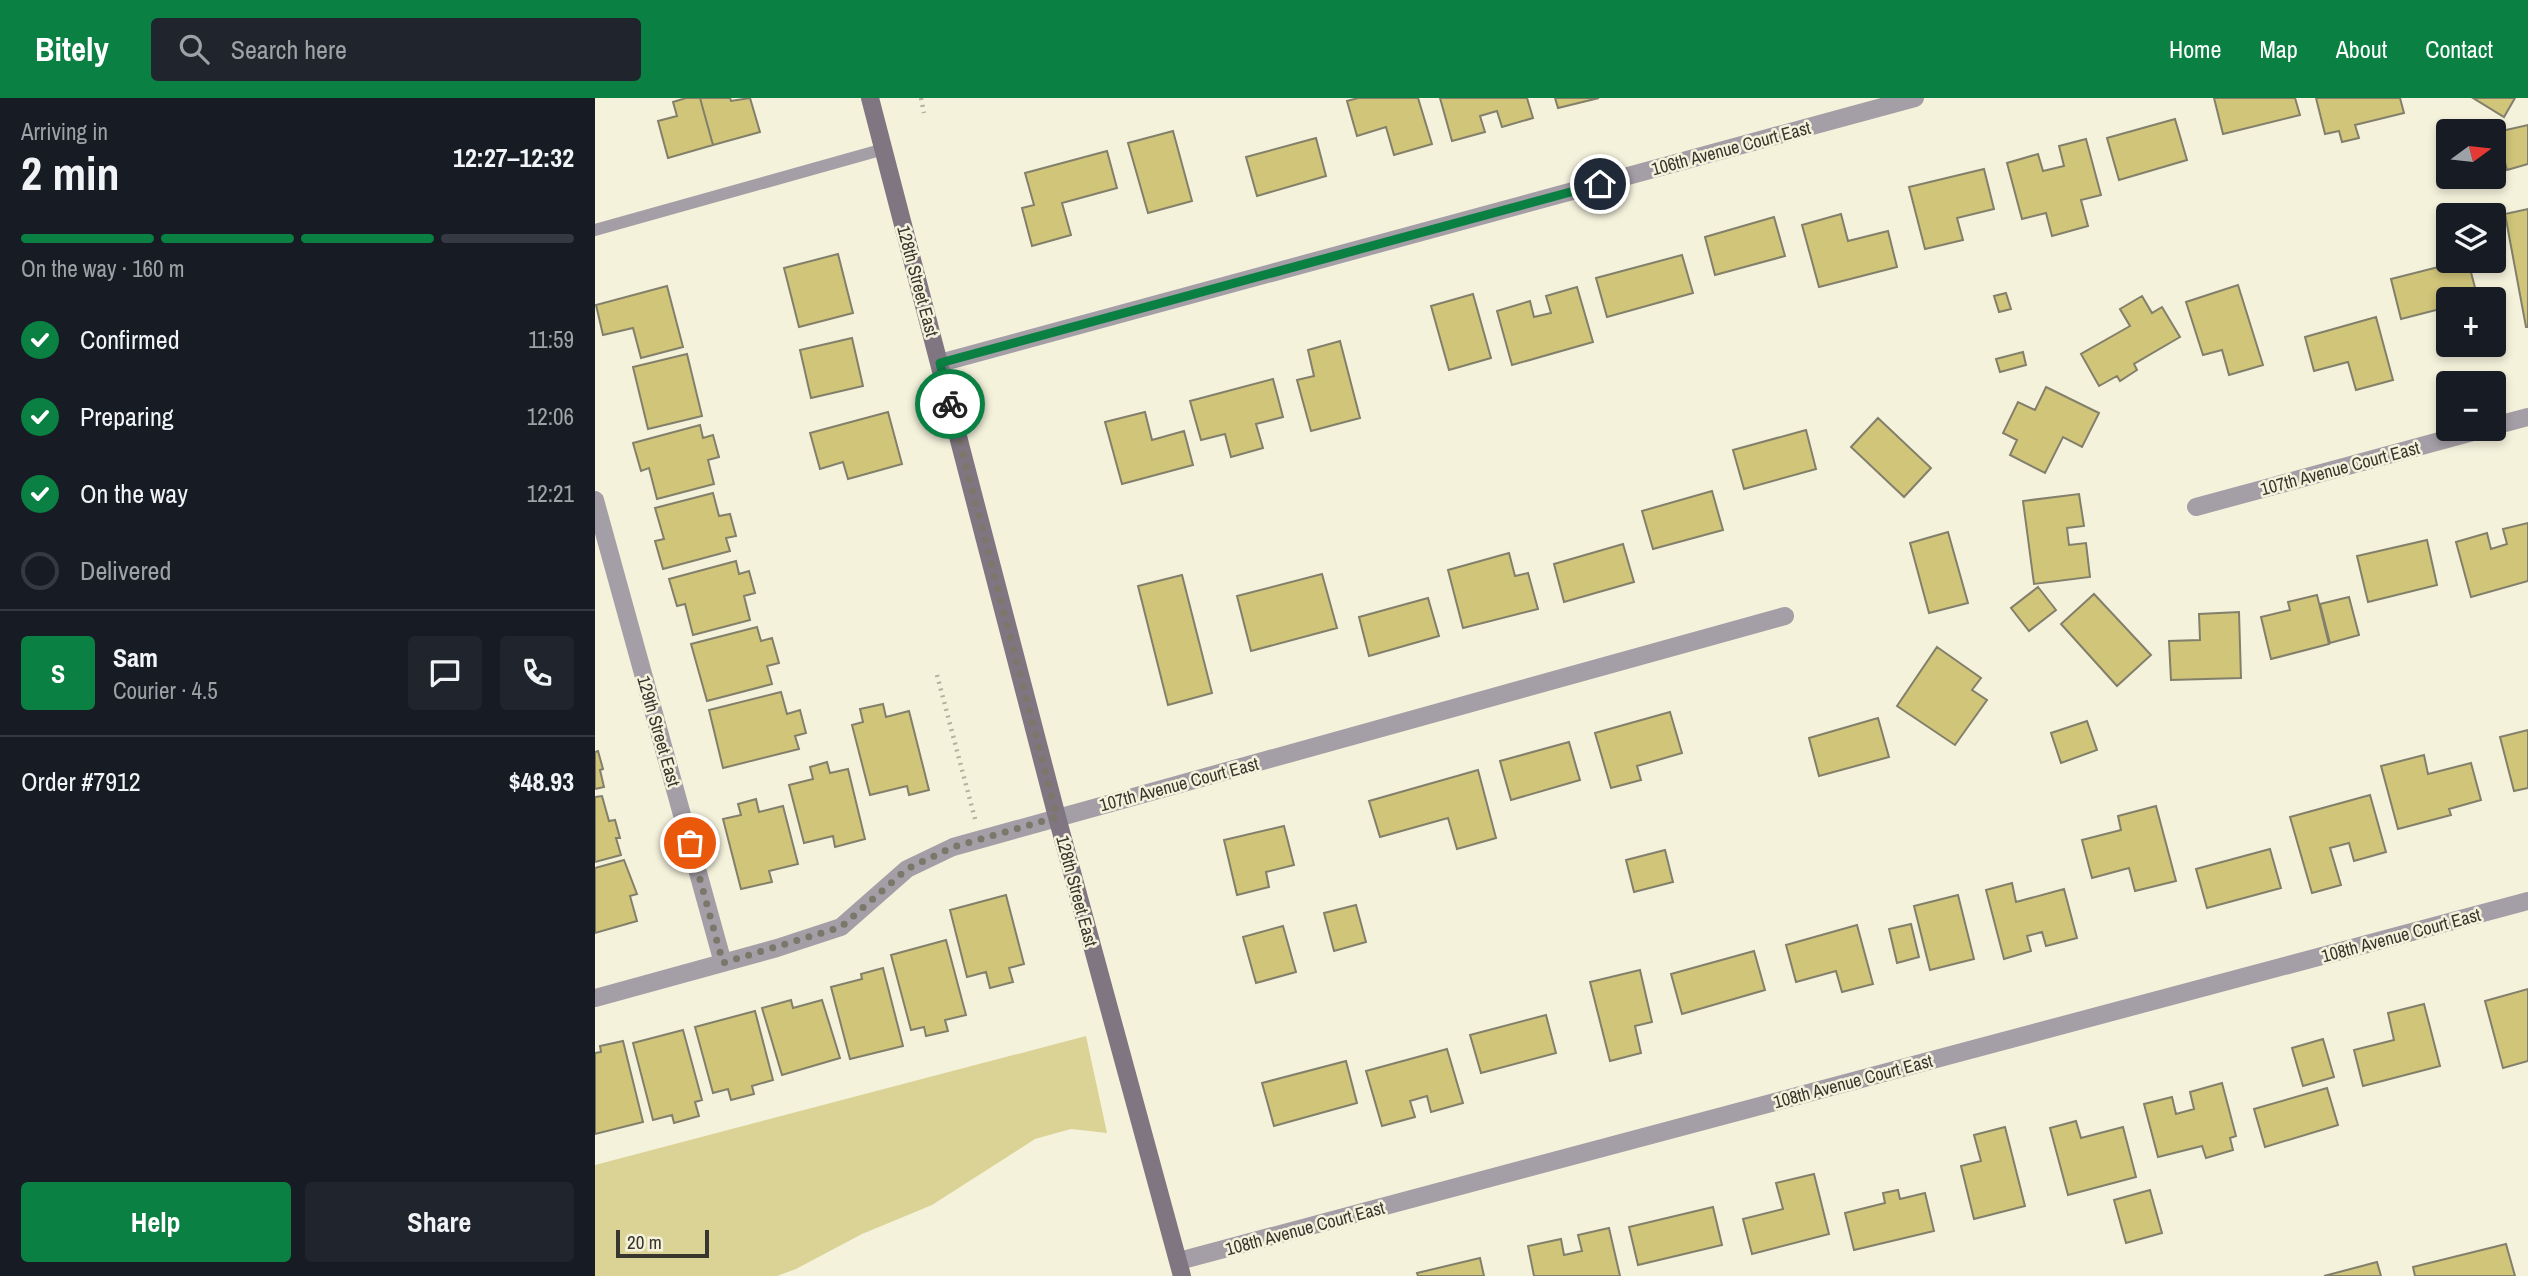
<!DOCTYPE html>
<meta charset="utf-8">
<style>
:root{--surface:#171b24;--page:#20242c;--text:#f1f3f6;--muted:#9ea1a6;--line:#363941;--accent:#0b8043}
body{margin:0;font-family:"Archivo Narrow",sans-serif;background:var(--page);color:var(--text);height:100vh;display:flex;flex-direction:column;font-size:26px;white-space:nowrap}
*{box-sizing:border-box;margin:0}
p{font-size:23px;color:var(--muted)}
.icon{flex:none;width:38px;height:38px;fill:none;stroke:currentColor;stroke-width:2;stroke-linecap:round;stroke-linejoin:round}
.map{position:relative;flex:1;overflow:hidden}
.panel{display:flex;flex-direction:column;background:var(--surface);width:595px}
.panel>*{flex:none}
.needle{width:46px;rotate:75deg}
.buttons{position:absolute;left:1841px;top:21px;display:grid;gap:14px}
.buttons a{display:grid;place-items:center;width:70px;height:70px;border-radius:7px;background:var(--surface);box-shadow:0 4px 10px #0003;font-size:35px}
.scale{position:absolute;left:21px;bottom:18px;width:93px;box-sizing:border-box;padding-left:7px;border:4px solid #38362e;border-top:0;font-size:19px;line-height:24px;white-space:nowrap;color:#38362e;-webkit-text-stroke:5px #f5f2dc;paint-order:stroke}
.pin{position:absolute;display:grid;place-items:center;width:60px;height:60px;color:#fff;margin:-30px;border:4px solid #fff;border-radius:50%;box-shadow:0 2px 7px #0007}
.courier{position:absolute;display:grid;place-items:center;width:70px;height:70px;margin:-35px;border:5px solid #0b8043;border-radius:50%;background:#fff;color:#222;box-shadow:0 2px 9px #0007}
.head em{font-style:normal;font-weight:800}
.head div{display:flex;flex-direction:column-reverse}
.head{display:flex;align-items:center;justify-content:space-between;height:119px;padding:0 21px}
h1{font-size:46px;font-weight:800;line-height:52px}
.bar{display:grid;grid-template-columns:repeat(4,1fr);gap:10px 7px;align-content:center;height:84px;padding:0 21px}
.bar i{height:9px;border-radius:5px;background:var(--line)}
.bar .active{background:var(--accent)}
.bar p{grid-column:span 4}
.line{display:flex;align-items:center;gap:18px;padding:0 21px;border-top:2px solid var(--line)}
.line div{flex:1}
.round{display:grid;place-items:center;flex:none;width:74px;height:74px;border-radius:7px;background:var(--page)}
ol{padding:0 21px;list-style:none}
li{display:flex;align-items:center;gap:21px;height:77px}
li p{margin-inline-start:auto}
li .icon{padding:7px;border-radius:50%;background:var(--accent);color:#fff;stroke-width:4}
li:last-child{color:var(--muted)}
li i{width:38px;height:38px;border:4px solid var(--line);border-radius:50%}
.button{display:flex;gap:14px;margin-top:auto;padding:14px 21px}
.button a{flex:1;height:80px;border-radius:7px;background:var(--accent);color:#fff;font-size:28px;font-weight:800;line-height:80px;text-align:center}
.button a+a{background:var(--page);color:var(--text)}
header{display:flex;align-items:center;gap:42px;box-sizing:border-box;height:98px;padding:0 35px;background:var(--accent);color:#fff}
header strong{font-size:33px}
nav{display:flex;gap:38px;margin-inline-start:auto;font-size:24px}
.search{width:490px;height:63px;background:var(--page);display:flex;align-items:center;gap:18px;box-sizing:border-box;padding:0 24px;border-radius:7px;color:var(--muted);font-size:26px}
main{display:flex;flex:1;min-height:0}
.map>svg:first-child{display:block}
.green{fill:#dbd296}
.building{fill:#d0c579;stroke:#827f6b;stroke-width:2}
.lines{fill:none;stroke-linecap:round;stroke-linejoin:round}
.path{stroke:#b4b1a0;stroke-width:4.5;stroke-dasharray:2 5;stroke-linecap:butt}
.lane{stroke:#a49ea6;stroke-width:12}
.street{stroke:#a49ea6;stroke-width:18}
.secondary{stroke:#7f7682;stroke-width:18}
.done{stroke:#7a786b;stroke-width:7;stroke-dasharray:0 12.6}
.route{stroke:#0b8043;stroke-width:9}
.labels{text-anchor:middle;dominant-baseline:central;stroke-width:5;stroke-linejoin:round;paint-order:stroke}
.street-label{font-size:18px;fill:#38362e;stroke:#f5f2dc}
</style>
<header>
<strong>Bitely</strong>
<div class="search"><svg class="icon" aria-label="search" viewBox="0 0 24 24"><circle cx="10" cy="10" r="6"/><path d="M15 15l6 6"/></svg>Search here</div>
<nav><a>Home</a><a>Map</a><a>About</a><a>Contact</a></nav>
</header>
<main>
<section class="panel">
<div class="head"><div><h1>2 min</h1><p>Arriving in</p></div><em>12:27–12:32</em></div>
<div class="bar"><i class="active"></i><i class="active"></i><i class="active"></i><i></i><p>On the way · 160 m</p></div>
<ol>
<li><svg class="icon" aria-label="check" viewBox="0 0 24 24"><path d="M5 12l5 5 9-10"/></svg>Confirmed<p>11:59</p></li>
<li><svg class="icon" aria-label="check" viewBox="0 0 24 24"><path d="M5 12l5 5 9-10"/></svg>Preparing<p>12:06</p></li>
<li><svg class="icon" aria-label="check" viewBox="0 0 24 24"><path d="M5 12l5 5 9-10"/></svg>On the way<p>12:21</p></li>
<li><i></i>Delivered</li>
</ol>
<div class="line" style="height:126px"><b class="round" style="background:var(--accent);color:#fff">S</b><div><b>Sam</b><p>Courier · 4.5</p></div><a class="round"><svg class="icon" aria-label="chat" viewBox="0 0 24 24"><path d="M4 5h16v11H9l-5 4z"/></svg></a><a class="round"><svg class="icon" aria-label="phone" viewBox="0 0 24 24"><path d="M5 4h4l2 5-3 2q2 4 5 5l2-3 5 2v4C11 20 4 13 5 4z"/></svg></a></div>
<div class="line" style="height:91px"><div>Order #7912</div><b>$48.93</b></div>
<div class="button"><a>Help</a><a>Share</a></div>
</section>
<div class="map">
<svg width="1933" height="1178" viewBox="0 0 1933 1178">
<rect width="100%" height="100%" fill="#f5f2dc"/>
<path class="green" d="M491 938 512 1035 476 1031 440 1041 337 1107 267 1136 201 1171 182 1178H0V1067Z"/>
<path class="building" d="M91 0H105L118 47 73 60 63 23 82 18 78 4Z
M105 0H135L136 3 155 0 165 34 118 47Z
M763 0H823L837 46 799 57 791 29 762 38 752 3Z
M845 0H932L938 20 907 29 902 13 885 18 890 34 857 43Z
M960 0H1004L963 10Z
M1619 0H1700L1705 17 1628 36Z
M1721 0H1805L1809 15 1760 27 1764 40 1747 44 1744 33 1730 36Z
M1878 0H1920L1909 19Z
M1580 21 1592 62 1524 82 1512 40Z
M1933 27V66L1912 72 1902 34Z
M578 33 597 103 553 115 533 45Z
M721 40 731 78 662 98 651 59Z
M1491 41 1506 97 1486 102 1493 128 1457 138 1451 115 1427 121 1412 65 1443 56 1448 73 1469 68 1464 48Z
M512 53 522 90 467 105 476 137 437 148 427 110 439 107 430 75Z
M1389 71 1399 111 1362 120 1368 142 1330 151 1314 89Z
M1933 111V229H1931L1910 116Z
M1246 116 1253 143 1293 133 1302 169 1224 189 1207 127Z
M1179 119 1190 158 1120 177 1110 139Z
M243 156 258 215 204 229 189 170Z
M1087 157 1098 195 1012 219 1001 180Z
M1867 163H1873L1883 201H1853V209L1806 221 1796 181Z
M1643 187 1668 267 1634 277 1627 252 1608 257 1591 204Z
M72 188 88 249 46 260 38 230 8 237 1 207Z
M982 189 998 244 917 267 902 213 935 203 939 219 956 215 951 198Z
M1411 195 1416 211 1404 214 1399 198Z
M878 196 896 260 854 272 836 208Z
M1547 198 1557 215 1567 209 1585 239 1539 266 1542 272 1525 283 1522 278 1504 288 1486 256 1535 228 1525 211Z
M1781 219 1798 282 1761 292 1753 264 1719 273 1710 239Z
M257 240 268 288 216 300 205 252Z
M745 243 765 320 716 333 702 282 719 278 713 252Z
M1428 254 1431 267 1405 274 1401 261Z
M92 256 107 318 53 331 38 269Z
M678 281 688 319 661 326 668 350 636 359 630 336 606 342 595 303Z
M1451 289 1504 315 1487 349 1468 339 1450 375 1415 357 1422 342 1408 335 1423 304 1440 312Z
M293 314 307 366 253 381 248 364 225 371 215 335Z
M550 314 557 342 589 333 598 367 527 386 510 324Z
M1283 320 1336 370 1309 399 1256 349Z
M105 327 108 340 118 337 124 359 113 362 119 386 62 401 54 370 46 373 38 345Z
M1211 332 1221 371 1149 391 1138 352Z
M1117 393 1128 432 1058 451 1047 413Z
M118 395 124 418 135 416 141 438 131 440 135 453 68 471 60 443 69 441 60 410Z
M1484 396 1489 428 1472 430 1474 447 1491 445 1495 479 1439 486 1428 403Z
M1933 425V483L1876 499 1861 444 1892 435 1896 451 1912 446 1908 431Z
M1353 434 1373 505 1334 515 1315 445Z
M1832 442 1842 487 1773 504 1762 458Z
M1028 446 1039 484 969 504 959 466Z
M914 455 920 478 933 475 943 511 868 530 853 472Z
M141 463 144 476 154 473 160 495 149 498 155 522 98 537 90 506 82 508 74 481Z
M727 476 742 530 656 553 642 498Z
M587 477 617 595 573 607 543 488Z
M1443 489 1461 512 1434 533 1416 510Z
M1499 496 1556 557 1522 588 1466 526Z
M1722 497 1734 546 1676 561 1666 519 1695 512 1693 504Z
M1754 499 1764 537 1735 545 1725 506Z
M833 500 844 538 774 558 764 519Z
M1644 514 1646 580 1576 582 1574 543 1605 542 1604 516Z
M162 529 166 543 177 540 184 565 172 568 177 586 112 603 96 546Z
M1342 549 1386 580 1377 592 1392 602 1360 647 1302 608Z
M186 594 192 616 205 612 211 635 200 638 204 651 128 670 114 612Z
M288 606 291 619 314 613 334 692 314 697 312 688 275 697 257 627 268 624 265 611Z
M1075 614 1087 655 1042 668 1046 682 1016 690 1000 635Z
M1283 620 1294 659 1224 678 1214 640Z
M1492 623 1502 652 1466 665 1456 635Z
M1933 632V690L1919 693 1905 639Z
M974 644 985 682 916 702 905 663Z
M3 653 8 671 5 672 9 689 0 691V654Z
M1829 657 1833 676 1876 665 1886 702 1854 711 1856 717 1803 731 1786 668Z
M232 664 235 675 253 671 270 741 240 749 238 738 209 745 194 687 218 681 215 669Z
M883 672 901 740 862 751 853 720 785 739 774 703Z
M1775 697 1791 754 1759 763 1754 745 1735 750 1746 787 1717 795 1695 719Z
M7 698 14 723 20 722 25 740H21L26 757 0 764V699Z
M161 701 164 714 188 708 203 766 174 773 177 784 146 791 128 721 146 717 143 706Z
M1561 708 1581 783 1540 793 1534 770 1497 780 1487 742 1526 732 1523 718Z
M689 728 699 767 671 774 674 789 642 797 629 742Z
M1675 751 1686 790 1612 810 1601 771Z
M1070 752 1078 784 1039 794 1031 762Z
M29 762 42 796 35 798 42 823 0 835V770Z
M1417 785 1421 804 1469 791 1482 840 1451 848 1447 834 1432 838 1436 853 1409 861 1391 792Z
M411 797 429 866 414 870 418 884 395 890 391 874 372 879 355 812Z
M1363 797 1379 861 1335 872 1319 808Z
M761 807 771 844 739 853 729 815Z
M1316 826 1324 859 1302 865 1294 831Z
M1262 827 1278 886 1247 894 1241 873 1201 884 1191 847Z
M688 828 701 874 661 885 648 839Z
M351 842 371 917 350 922 353 933 331 938 329 929 316 932 296 857Z
M1159 853 1170 892 1087 916 1076 876Z
M288 870 308 948 255 961 236 889 267 881 266 876Z
M1045 872 1057 924 1040 928 1046 955 1015 963 995 884Z
M1933 891V963L1908 970 1890 903Z
M196 902 198 910 227 902 245 960 187 977 167 910Z
M1829 906 1845 968 1768 988 1759 952 1799 942 1793 915Z
M160 913 178 982 157 988 159 996 136 1002 133 991 118 995 100 929Z
M951 917 961 955 886 975 875 937Z
M88 932 107 1002 100 1004 104 1018 79 1025 77 1017 58 1022 38 945Z
M1728 941 1739 979 1708 988 1697 950Z
M28 943 48 1024 0 1036V955L6 954 5 948Z
M852 951 868 1005 836 1014 832 998 815 1003 820 1019 787 1028 771 973Z
M751 963 762 1005 679 1028 667 985Z
M1627 985 1641 1038 1635 1040 1638 1052 1611 1060 1607 1048 1563 1059 1549 1006 1577 999 1581 1016 1599 1011 1595 994Z
M1732 990 1743 1027 1670 1049 1659 1011Z
M1481 1023 1486 1040 1528 1029 1541 1079 1473 1097 1455 1030Z
M1410 1029 1430 1108 1379 1121 1366 1068 1386 1063 1379 1037Z
M1219 1076 1234 1136 1157 1156 1148 1121 1188 1111 1181 1085Z
M1303 1092 1305 1101 1330 1095 1339 1133 1259 1152 1250 1115 1290 1105 1288 1095Z
M1555 1092 1567 1135 1531 1145 1519 1102Z
M1118 1109 1127 1147 1043 1167 1034 1129Z
M1014 1130 1025 1178H939L933 1148 966 1141 969 1157 987 1153 983 1137Z
M1911 1146 1920 1178H1820L1818 1169Z
M885 1160 889 1178H823L822 1175Z
M1782 1164 1786 1178H1729Z"/>
<g class="lines">
<path class="path" d="M326 0 329 15
M342 577 380 721"/>
<path class="lane" d="M0 132 289 51"/>
<path class="street" d="M345 265 1320 0
M1899 328 1933 319
M0 402 128 865
M1601 409 1889 331
M0 900 182 850 246 829 312 771 358 749 1190 518
M584 1163 1933 803"/>
<path class="secondary" d="M275 0 462 719 587 1178"/>
</g>
<g class="lines">
<path class="done" d="M95 745 128 865 246 829 312 771 358 749 462 719 355 306"/>
<path class="route" d="M355 306 345 265 1005 86"/>
</g>
<g class="labels">
<g class="street-label">
<text transform="translate(1136 50) rotate(-15)">106th Avenue Court East</text>
<text transform="translate(323 183) rotate(75)">128th Street East</text>
<text transform="translate(1745 370) rotate(-15)">107th Avenue Court East</text>
<text transform="translate(64 633) rotate(74)">129th Street East</text>
<text transform="translate(584 686) rotate(-15)">107th Avenue Court East</text>
<text transform="translate(482 793) rotate(75)">128th Street East</text>
<text transform="translate(1806 837) rotate(-15)">108th Avenue Court East</text>
<text transform="translate(1258 983) rotate(-15)">108th Avenue Court East</text>
<text transform="translate(710 1130) rotate(-15)">108th Avenue Court East</text>
</g>
</g>
</svg>
<div class="buttons">
<a><svg class="needle" viewBox="-14 -14 28 28"><path d="M0-13l5 13h-10z" fill="#e53935"/><path d="M0 13l5-13h-10z" fill="#9ea1a6"/></svg></a>
<a><svg class="icon" aria-label="layers" viewBox="0 0 24 24"><path d="M12 4l9 5-9 5-9-5zM3 14l9 5 9-5"/></svg></a>
<a>+</a>
<a>−</a>
</div>
<div class="scale">20 m</div>
<div class="pin" style="left:95px;top:745px;background:#ea580c"><svg class="icon" aria-label="bag" viewBox="0 0 24 24"><path d="M5 8h14l-1 12H6zM9 8a3 3 0 0 1 6 0"/></svg></div>
<div class="pin" style="left:1005px;top:86px;background:#1f2937"><svg class="icon" aria-label="home" viewBox="0 0 24 24"><path d="M3 11l9-7 9 7M6 9v11h12V9"/></svg></div>
<div class="courier" style="left:355px;top:306px"><svg class="icon" aria-label="bike" viewBox="0 0 24 24"><circle cx="6" cy="16" r="4"/><circle cx="18" cy="16" r="4"/><path d="M6 16l4-8h5l3 8M10 8l3 8H6M13 5h3"/></svg></div>
</div>
</main>
